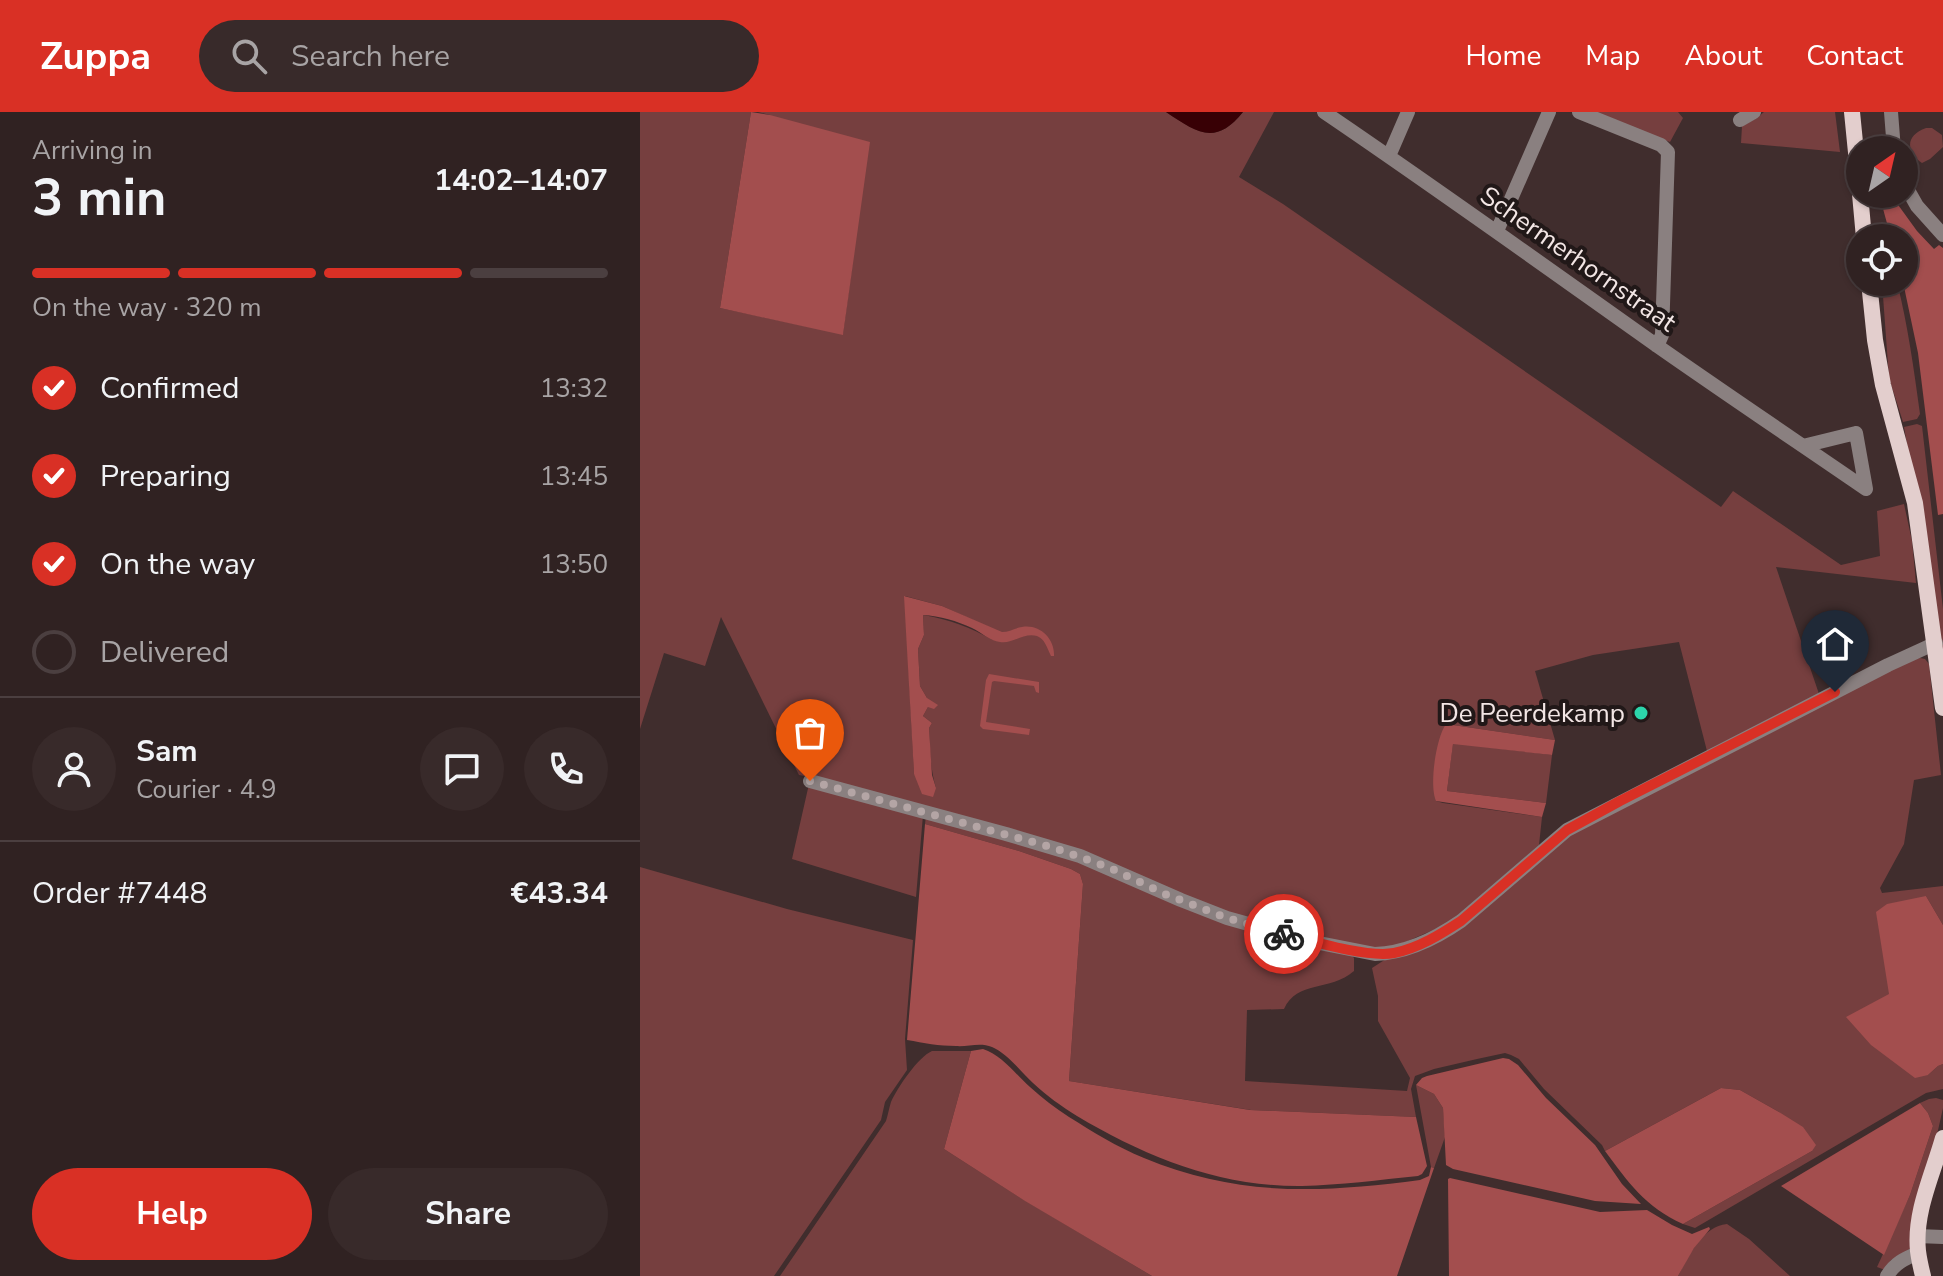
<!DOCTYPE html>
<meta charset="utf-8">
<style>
:root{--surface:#302222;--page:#382a2a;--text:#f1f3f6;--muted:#a8a4a5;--line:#4b3f40;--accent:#d93025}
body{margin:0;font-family:"Nunito Sans",sans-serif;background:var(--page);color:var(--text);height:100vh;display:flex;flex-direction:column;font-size:30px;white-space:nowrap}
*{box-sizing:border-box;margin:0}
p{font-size:26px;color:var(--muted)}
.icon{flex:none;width:44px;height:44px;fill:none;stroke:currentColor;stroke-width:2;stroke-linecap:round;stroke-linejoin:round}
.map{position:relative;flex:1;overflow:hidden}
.details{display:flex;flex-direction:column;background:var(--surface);width:640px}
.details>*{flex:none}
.needle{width:52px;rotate:34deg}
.controls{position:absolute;left:1206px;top:24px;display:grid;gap:16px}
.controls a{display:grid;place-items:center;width:72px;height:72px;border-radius:50%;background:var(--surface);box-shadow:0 2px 6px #0004,0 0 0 2px var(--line);font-size:40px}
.pin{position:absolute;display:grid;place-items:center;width:68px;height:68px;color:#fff;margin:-82px -34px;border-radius:50% 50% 50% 0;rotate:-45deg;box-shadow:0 0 8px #0007}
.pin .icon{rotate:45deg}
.courier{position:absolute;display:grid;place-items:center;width:80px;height:80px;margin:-40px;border:6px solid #d93025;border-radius:50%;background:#fff;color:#222;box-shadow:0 2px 10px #0007}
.headline em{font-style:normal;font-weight:700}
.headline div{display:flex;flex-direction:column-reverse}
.headline{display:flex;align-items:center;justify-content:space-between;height:136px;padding:0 32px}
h1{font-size:52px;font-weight:700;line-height:60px}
.bar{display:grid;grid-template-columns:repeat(4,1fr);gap:12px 8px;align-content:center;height:96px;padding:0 32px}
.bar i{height:10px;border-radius:6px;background:var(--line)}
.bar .active{background:var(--accent)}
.bar p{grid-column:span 4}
.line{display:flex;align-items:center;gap:20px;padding:0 32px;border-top:2px solid var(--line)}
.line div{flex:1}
.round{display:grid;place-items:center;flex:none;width:84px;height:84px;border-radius:42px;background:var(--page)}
ol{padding:0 32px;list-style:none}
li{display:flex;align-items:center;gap:24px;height:88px}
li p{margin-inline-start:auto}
li .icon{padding:8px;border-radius:50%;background:var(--accent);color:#fff;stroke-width:4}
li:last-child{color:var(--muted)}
li i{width:44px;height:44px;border:4px solid var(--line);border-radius:50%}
.button{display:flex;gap:16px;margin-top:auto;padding:16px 32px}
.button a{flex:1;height:92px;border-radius:48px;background:var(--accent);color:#fff;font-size:32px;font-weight:700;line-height:92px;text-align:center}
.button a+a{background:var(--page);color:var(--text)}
header{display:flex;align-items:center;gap:48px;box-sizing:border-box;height:112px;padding:0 40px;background:var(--accent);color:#fff}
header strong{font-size:38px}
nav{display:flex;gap:44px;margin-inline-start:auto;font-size:28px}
.search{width:560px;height:72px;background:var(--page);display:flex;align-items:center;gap:20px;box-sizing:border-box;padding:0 28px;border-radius:44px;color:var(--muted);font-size:30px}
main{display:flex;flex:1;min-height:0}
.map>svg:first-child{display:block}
.green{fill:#763f3f;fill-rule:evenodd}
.forest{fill:#a34e4e}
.water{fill:#380005}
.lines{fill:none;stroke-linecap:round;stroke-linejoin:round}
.minor{stroke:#8a8080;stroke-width:14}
.major{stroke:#e3cecd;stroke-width:16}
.done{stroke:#b4a5a5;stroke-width:8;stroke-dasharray:0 14.4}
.route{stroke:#d93025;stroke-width:10}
.poi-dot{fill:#2cd5ab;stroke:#211818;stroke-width:3}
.labels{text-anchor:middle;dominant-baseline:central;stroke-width:8;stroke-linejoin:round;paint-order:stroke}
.street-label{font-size:26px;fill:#f3e6e5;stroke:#211818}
.poi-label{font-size:26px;fill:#f3e6e5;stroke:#211818;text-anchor:end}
</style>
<header>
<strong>Zuppa</strong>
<div class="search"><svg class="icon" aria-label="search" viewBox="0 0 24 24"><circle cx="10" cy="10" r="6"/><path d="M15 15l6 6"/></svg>Search here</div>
<nav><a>Home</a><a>Map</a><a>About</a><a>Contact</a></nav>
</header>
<main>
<section class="details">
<div class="headline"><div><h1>3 min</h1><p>Arriving in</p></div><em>14:02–14:07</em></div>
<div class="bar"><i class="active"></i><i class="active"></i><i class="active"></i><i></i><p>On the way · 320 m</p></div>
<ol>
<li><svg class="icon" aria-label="check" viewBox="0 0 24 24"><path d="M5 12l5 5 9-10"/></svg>Confirmed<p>13:32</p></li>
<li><svg class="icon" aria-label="check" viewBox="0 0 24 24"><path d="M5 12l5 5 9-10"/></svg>Preparing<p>13:45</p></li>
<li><svg class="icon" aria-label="check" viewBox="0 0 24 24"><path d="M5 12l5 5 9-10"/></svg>On the way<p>13:50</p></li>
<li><i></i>Delivered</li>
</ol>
<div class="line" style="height:144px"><a class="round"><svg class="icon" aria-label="person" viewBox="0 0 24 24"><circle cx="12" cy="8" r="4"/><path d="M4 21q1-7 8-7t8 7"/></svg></a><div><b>Sam</b><p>Courier · 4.9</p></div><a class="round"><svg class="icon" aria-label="chat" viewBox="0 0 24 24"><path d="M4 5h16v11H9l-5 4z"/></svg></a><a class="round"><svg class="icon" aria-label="phone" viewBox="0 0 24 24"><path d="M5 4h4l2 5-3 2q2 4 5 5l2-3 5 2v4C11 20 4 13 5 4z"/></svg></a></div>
<div class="line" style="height:104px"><div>Order #7448</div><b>€43.34</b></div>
<div class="button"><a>Help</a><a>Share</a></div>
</section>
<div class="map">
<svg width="1303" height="1164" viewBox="0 0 1303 1164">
<rect width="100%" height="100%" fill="#402d2d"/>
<path class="green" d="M0 0H111L80 196 203 222 213 147 130 3 118 0H526C557 20 575 35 603 0H634L599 65 643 92 1081 395 1093 379 1201 453 1240 444 1237 399 1264 392 1272 429 1276 471 1136 455 1179 582 1067 639 1039 530 953 543 895 559 915 628 806 612 796 689 803 691 902 705 899 733 807 812 763 831 748 835H724L604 807 524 776 175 666 159 663 81 505 65 554 24 541 0 617ZM265 484 302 494 357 519 353 528C331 516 309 507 283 503L284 523 278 537 280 574 287 586 288 595 283 604 292 611 289 616C290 636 290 656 296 676L274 662Z
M951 0H1038L1043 6 1030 30Z
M1124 0H1195L1200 40 1101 31 1102 14 1117 6Z
M1286 16H1292L1302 23 1303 35 1290 47 1282 51C1265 39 1266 23 1286 16Z
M1250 170H1257C1268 214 1274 258 1280 302L1277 307 1263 310 1249 266 1243 184H1247V178L1251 177Z
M1277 312 1282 314 1303 497V544L1264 315Z
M1280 546 1285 547 1289 552 1301 663 1274 668 1264 732 1240 776 1242 781 1303 774V813L1286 784 1288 963 1298 954 1303 952V977L1286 981 1055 1116 1043 1112 1172 1039 1139 1000 1100 978 1081 976 965 1039 962 1033 904 977 879 947 871 943 865 941 837 947 794 957 775 964 771 977 776 1005 611 998 429 969 443 772 440 762 431 757 379 739 285 712 286 704 434 745 538 790 710 841 714 846V859C690 880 657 868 644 897L607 898 605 969 767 979 770 966 738 909V884L732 856 746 847 768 841 940 714 1272 547Z
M813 631 912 643 906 691 807 679Z
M169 672 283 703 276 785 152 747Z
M0 755 147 797 273 828 265 927 267 958 245 990 241 1008 134 1164H0Z
M292 939H331L304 1037 379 1085 512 1164H140L246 1009C248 1003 249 996 251 990 258 975 278 945 292 939Z
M776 973 794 982 803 996 805 1025 794 1056 791 1055Z
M1296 986 1303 988V996L1272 1134 1267 1140 1251 1148 1245 1158 1237 1155 1270 1083 1293 1014 1288 1001 1280 991 1289 987Z
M1087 1112 1109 1127 1150 1164H1038C1049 1144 1061 1115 1087 1112Z"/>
<path class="forest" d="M111 0 130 3 230 30 203 223 80 196Z
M1239 82H1264L1265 83 1256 90 1277 119 1294 137 1299 133 1303 136V402L1298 403 1278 241 1263 170 1264 126H1251Z
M264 484 302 494 362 520C369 520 375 516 382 515 400 512 415 527 414 544H411C407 536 405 527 397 524 384 520 373 532 360 530 350 529 341 520 332 516 317 509 300 504 283 503L284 523 278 537 280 574 287 586 298 593 294 597 288 595 283 604 292 611 289 616 292 663 296 676 293 685 282 682 274 662Z
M349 562 399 570V581L396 580 394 574 354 569 352 570 346 610 390 617 389 623 343 617 340 614 346 568Z
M806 612 915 628 912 643 813 632 807 679 906 691 902 705 796 689C789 673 796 626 806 612Z
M285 712 379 739 431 757 440 762 443 772 429 969 610 998 776 1005 787 1054 782 1062 778 1064C739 1068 700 1073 662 1074 580 1075 506 1045 437 1004 421 994 407 984 393 971 381 960 368 942 352 935 340 930 328 935 316 934 299 934 284 931 267 928Z
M1286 784 1303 813V952L1298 954 1288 963 1275 966 1231 933 1206 905 1249 882 1236 800 1247 792Z
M343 937C362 943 375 962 390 975 402 986 415 996 429 1005 453 1020 477 1035 504 1046 598 1085 681 1081 780 1068L789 1064 791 1055 794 1056 757 1164H512L385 1089 304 1037 331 939Z
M863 946 869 947 878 953 906 986 955 1033 982 1072 1001 1092 955 1089 813 1057 806 1053 803 996 794 982 776 973 782 966 787 964Z
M1081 976 1100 978 1139 1000 1163 1015 1176 1033 1172 1039 1043 1112C1005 1095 988 1070 965 1039Z
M1280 991 1288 1001 1293 1014 1270 1083 1244 1143 1141 1074Z
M810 1066 960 1100 1007 1098 1032 1113 1052 1122 1069 1115 1070 1117 1054 1136 1038 1164H809L808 1067Z"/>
<path class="water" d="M526 0H603C575 35 556 20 526 0Z"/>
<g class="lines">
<path class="minor" d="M684 0C796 76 906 155 1016 233 1086 282 1156 329 1226 377L1216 321 1163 334
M939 0 1021 33 1028 40 1022 223 1017 234
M1251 0 1254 38
M1100 8 1114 0
M749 44 768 0
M1264 71 1277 94 1303 123
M857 119 909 0
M170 669 366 722 440 744 541 788 587 806 669 829 735 842C767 841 795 827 821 809L927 718 1248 553 1296 531
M1277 1124 1303 1125
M1247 1164C1255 1151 1264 1147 1278 1141"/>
<path class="major" d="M1212 0 1220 81
M1220 82 1224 126
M1229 170 1235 228 1243 273 1275 391 1303 596
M1283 1164C1281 1156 1279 1147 1278 1139 1274 1100 1293 1062 1303 1026"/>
</g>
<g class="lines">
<path class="done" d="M170 669 411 735 468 755 525 782 587 806 644 822"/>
<path class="route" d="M644 822C671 829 728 846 754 841 779 836 801 822 821 809L927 718 980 689 1195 580"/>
</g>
<circle class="poi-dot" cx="1001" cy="601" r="8"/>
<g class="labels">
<g class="street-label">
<text transform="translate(938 147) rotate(35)">Schermerhornstraat</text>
</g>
<g class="poi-label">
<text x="985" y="601">De Peerdekamp</text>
</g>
</g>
</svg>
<div class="controls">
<a><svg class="needle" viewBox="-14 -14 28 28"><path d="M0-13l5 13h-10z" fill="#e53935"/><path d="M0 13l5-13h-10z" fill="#a8a4a5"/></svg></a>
<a><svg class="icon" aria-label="locate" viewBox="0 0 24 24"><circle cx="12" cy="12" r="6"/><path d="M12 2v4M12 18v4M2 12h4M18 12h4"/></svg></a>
</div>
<div class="pin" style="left:170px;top:669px;background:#ea580c"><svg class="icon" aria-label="bag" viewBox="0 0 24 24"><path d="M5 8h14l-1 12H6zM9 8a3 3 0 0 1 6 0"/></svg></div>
<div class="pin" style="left:1195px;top:580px;background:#1f2937"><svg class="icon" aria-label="home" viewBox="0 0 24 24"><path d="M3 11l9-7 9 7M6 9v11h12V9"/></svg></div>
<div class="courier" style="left:644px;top:822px"><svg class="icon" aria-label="bike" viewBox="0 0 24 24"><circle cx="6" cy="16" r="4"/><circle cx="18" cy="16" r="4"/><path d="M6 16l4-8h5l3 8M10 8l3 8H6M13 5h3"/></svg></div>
</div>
</main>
